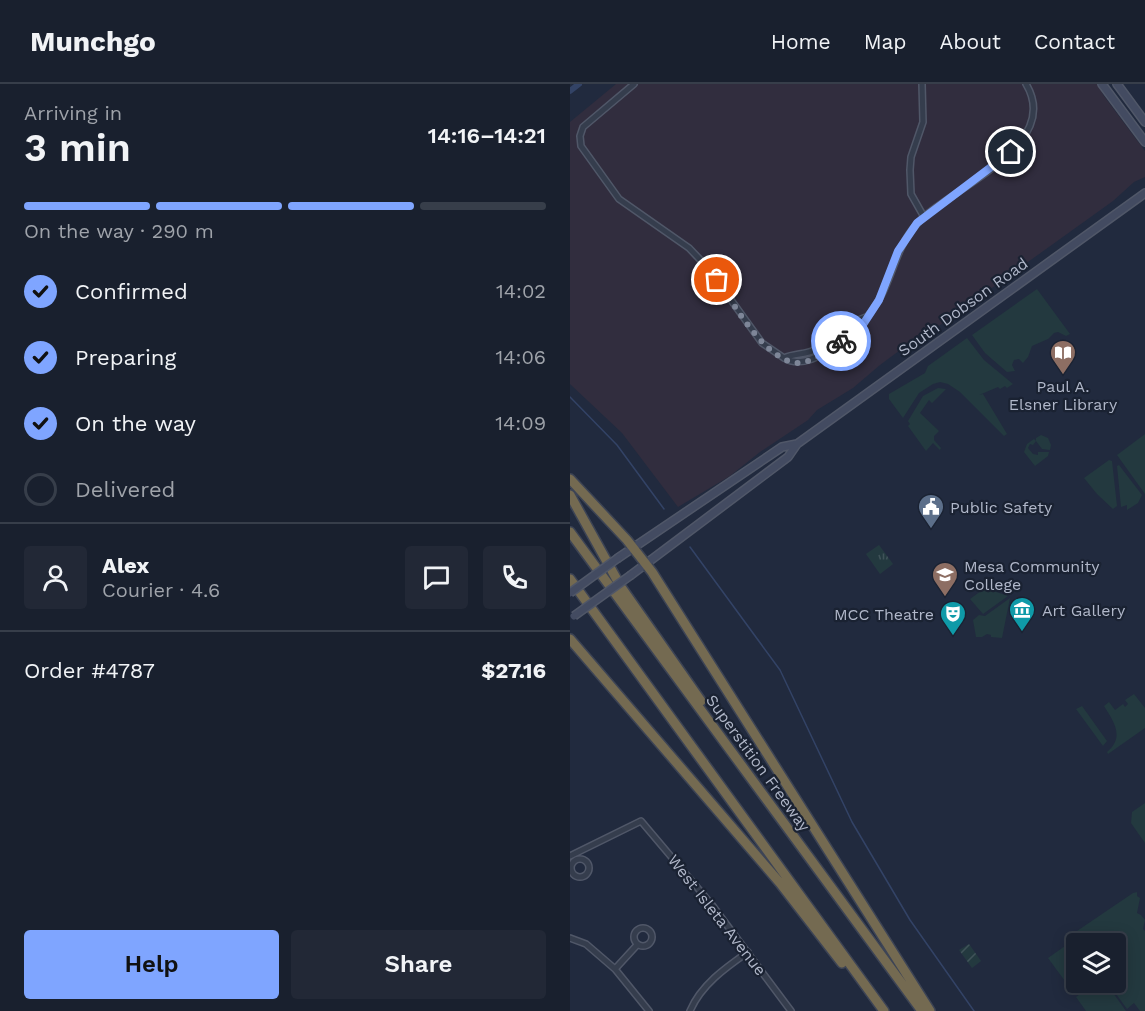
<!DOCTYPE html>
<meta charset="utf-8">
<style>
:root{--surface:#19202e;--page:#222836;--text:#f1f3f6;--muted:#9fa3aa;--line:#373e4a;--accent:#7fa5ff}
body{margin:0;font-family:"Work Sans",sans-serif;background:var(--page);color:var(--text);height:100vh;display:flex;flex-direction:column;font-size:22px;white-space:nowrap}
*{box-sizing:border-box;margin:0}
p{font-size:20px;color:var(--muted)}
.icon{flex:none;width:33px;height:33px;fill:none;stroke:currentColor;stroke-width:2;stroke-linecap:round;stroke-linejoin:round}
.map{position:relative;flex:1;overflow:hidden}
.drawer{display:flex;flex-direction:column;background:var(--surface);width:570px}
.drawer>*{flex:none}
.fabs{position:absolute;left:496px;top:849px;display:grid;gap:12px}
.fabs a{display:grid;place-items:center;width:60px;height:60px;border-radius:6px;background:var(--surface);box-shadow:0 3px 15px #0003,0 0 0 2px var(--line);font-size:30px}
.pin{position:absolute;display:grid;place-items:center;width:51px;height:51px;color:#fff;margin:-26px;border:3px solid #fff;border-radius:50%;box-shadow:0 2px 6px #0007}
.courier{position:absolute;display:grid;place-items:center;width:60px;height:60px;margin:-30px;border:4px solid #7fa5ff;border-radius:50%;background:#fff;color:#222;box-shadow:0 2px 8px #0007}
.summary em{font-style:normal;font-weight:600}
.summary div{display:flex;flex-direction:column-reverse}
.summary{display:flex;align-items:center;justify-content:space-between;height:102px;padding:0 24px}
h1{font-size:39px;font-weight:600;line-height:45px}
.bar{display:grid;grid-template-columns:repeat(4,1fr);gap:9px 6px;align-content:center;height:72px;padding:0 24px}
.bar i{height:8px;border-radius:4px;background:var(--line)}
.bar .active{background:var(--accent)}
.bar p{grid-column:span 4}
.line{display:flex;align-items:center;gap:15px;padding:0 24px;border-top:2px solid var(--line)}
.line div{flex:1}
.round{display:grid;place-items:center;flex:none;width:63px;height:63px;border-radius:6px;background:var(--page)}
ol{padding:0 24px;list-style:none}
li{display:flex;align-items:center;gap:18px;height:66px}
li p{margin-inline-start:auto}
li .icon{padding:6px;border-radius:50%;background:var(--accent);color:#111;stroke-width:4}
li:last-child{color:var(--muted)}
li i{width:33px;height:33px;border:3px solid var(--line);border-radius:50%}
.button{display:flex;gap:12px;margin-top:auto;padding:12px 24px}
.button a{flex:1;height:69px;border-radius:6px;background:var(--accent);color:#111;font-size:24px;font-weight:600;line-height:69px;text-align:center}
.button a+a{background:var(--page);color:var(--text)}
header{display:flex;align-items:center;gap:36px;box-sizing:border-box;height:84px;padding:0 30px;background:var(--surface);border-bottom:2px solid var(--line)}
header strong{font-size:28px}
nav{display:flex;gap:33px;margin-inline-start:auto;font-size:21px}
main{display:flex;flex:1;min-height:0}
.map>svg:first-child{display:block}
.medical{fill:#312d3e}
.grass{fill:#23393f}
.park{fill:url(#park-tufts)}
.garden{fill:url(#garden-furrows)}
.lines{fill:none;stroke-linecap:round;stroke-linejoin:round}
.stream{stroke:#334366;stroke-width:1.5}
.canal{stroke:#334366;stroke-width:6}
.minor-casing{stroke:#505768;stroke-width:8}
.secondary-casing{stroke:#505768;stroke-width:10}
.motorway-casing{stroke:#3d4455;stroke-width:12}
.minor{stroke:#353d4d;stroke-width:5}
.secondary{stroke:#434b61;stroke-width:7}
.motorway{stroke:#746a51;stroke-width:9}
.secondary-bridge-casing{stroke:#505768;stroke-width:10;stroke-linecap:butt}
.secondary-bridge{stroke:#434b61;stroke-width:7}
.done{stroke:#7e8698;stroke-width:6;stroke-dasharray:0 10.8}
.route{stroke:#7fa5ff;stroke-width:8}
.labels{text-anchor:middle;dominant-baseline:central;stroke-width:4.5;stroke-linejoin:round;paint-order:stroke}
.street-label{font-size:16px;fill:#b0b7c9;stroke:#1a2232}
.poi-label{font-size:16px;fill:#b0b7c9;stroke:#1a2232;text-anchor:start}
</style>
<header>
<strong>Munchgo</strong>
<nav><a>Home</a><a>Map</a><a>About</a><a>Contact</a></nav>
</header>
<main>
<section class="drawer">
<div class="summary"><div><h1>3 min</h1><p>Arriving in</p></div><em>14:16–14:21</em></div>
<div class="bar"><i class="active"></i><i class="active"></i><i class="active"></i><i></i><p>On the way · 290 m</p></div>
<ol>
<li><svg class="icon" aria-label="check" viewBox="0 0 24 24"><path d="M5 12l5 5 9-10"/></svg>Confirmed<p>14:02</p></li>
<li><svg class="icon" aria-label="check" viewBox="0 0 24 24"><path d="M5 12l5 5 9-10"/></svg>Preparing<p>14:06</p></li>
<li><svg class="icon" aria-label="check" viewBox="0 0 24 24"><path d="M5 12l5 5 9-10"/></svg>On the way<p>14:09</p></li>
<li><i></i>Delivered</li>
</ol>
<div class="line" style="height:108px"><a class="round"><svg class="icon" aria-label="person" viewBox="0 0 24 24"><circle cx="12" cy="8" r="4"/><path d="M4 21q1-7 8-7t8 7"/></svg></a><div><b>Alex</b><p>Courier · 4.6</p></div><a class="round"><svg class="icon" aria-label="chat" viewBox="0 0 24 24"><path d="M4 5h16v11H9l-5 4z"/></svg></a><a class="round"><svg class="icon" aria-label="phone" viewBox="0 0 24 24"><path d="M5 4h4l2 5-3 2q2 4 5 5l2-3 5 2v4C11 20 4 13 5 4z"/></svg></a></div>
<div class="line" style="height:78px"><div>Order #4787</div><b>$27.16</b></div>
<div class="button"><a>Help</a><a>Share</a></div>
</section>
<div class="map">
<svg width="575" height="927" viewBox="0 0 575 927">
<defs>
<pattern id="park-tufts" width="24" height="20" patternUnits="userSpaceOnUse" patternTransform="scale(1.5)"><rect width="24" height="20" fill="#23393f"/><path d="M3 7l-1-3M5 7V3M7 7l1-3M15 17l-1-3M17 17v-4M19 17l1-3" fill="none" stroke="#405359"/></pattern>
<pattern id="garden-furrows" width="10" height="10" patternUnits="userSpaceOnUse" patternTransform="scale(1.5)"><rect width="10" height="10" fill="#23393f"/><path d="M-1 1l2-2M0 10L10 0M9 11l2-2" fill="none" stroke="#405359"/></pattern>
</defs>
<rect width="100%" height="100%" fill="#212a3e"/>
<path class="medical" d="M46 0H527L534 12 575 67V93L564 98 543 117 366 244 341 258 310 281 283 304 247 326 238 336 190 368 160 392 108 423 52 349 0 300V38Z"/>
<path class="grass" d="M467 205 500 250 496 252 488 248 484 249 478 255 462 262 458 273 453 279 449 275 444 276 442 281 445 287 437 288 415 269 402 251Z
M397 254 414 276 443 300 437 304 435 302 430 305 428 303 409 311 413 310 437 350 434 352 390 308 378 300 370 298 363 300 349 309 333 334 319 315V310L355 289 358 282Z
M368 304 376 305 362 319 359 316 350 329 369 347 364 352V356L371 364 370 366 363 359 356 367 338 342 340 340 338 337 353 312Z
M575 350V410L547 371Z
M471 351 478 354 481 361 480 366 472 365 466 357 463 361 460 360 458 364 463 370 468 371V368H479L478 372 465 382 454 368 457 360 464 355 466 357V354Z
M539 376 542 377 547 422 543 425 527 410 514 394Z
M549 381 572 411 568 419 557 426V421L551 423 547 382Z
M415 504 438 512 413 530 400 515Z
M440 514 432 554 421 553V551L417 550 412 553H406L403 536 409 531 415 532Z
M564 610 575 624V644L538 670 537 668C555 653 544 638 534 622L539 618 545 626 553 620 555 623 558 620 555 616Z
M512 622 537 657 533 662 506 625Z
M575 719V759L561 739 562 728Z
M567 808V812L570 814 567 829 571 831 575 836 573 845 575 847V927H570L564 919 557 925 538 899 546 898V860L510 859 505 852 507 847 563 809Z
M505 855 508 859 507 898 516 899 503 908 478 874Z
M526 899H536L556 927H516L506 913Z"/>
<path class="park" d="M309 461 323 480 310 490 296 470Z"/>
<path class="garden" d="M399 860 411 877 402 884 389 866Z"/>
<g class="lines">
<path class="stream" d="M0 313 47 361 94 425
M120 463 210 586 282 738 340 836 404 927"/>
<path class="canal" d="M0 7 9 0"/>
<defs>
<path id="minor" d="M64 0 13 43 10 52 11 62 49 115 119 164 138 184 192 259 214 274
M352 0 353 38 341 73 340 86 341 110 354 133
M296 233C277 239 264 255 247 265 236 271 225 269 214 274 228 282 243 276 256 268 281 250 298 238 312 210 324 186 328 161 346 141 378 104 494 63 456 0
M0 772 71 737 142 821 221 927
M1 784a9 9 0 1 1 18 0a9 9 0 1 1-18 0Z
M64 853a9 9 0 1 1 18 0a9 9 0 1 1-18 0Z
M0 854 16 860 45 885 79 927
M45 885 67 861
M120 927C131 901 155 884 178 868"/>
<path id="secondary" d="M532 0 575 58
M547 0 575 38
M48 474 212 363 227 360
M61 491 218 373 227 360 575 109"/>
<path id="motorway" d="M0 395 57 456 82 488 360 927
M0 411 51 503 131 617
M0 448 352 927
M0 495 314 927
M0 555 210 799 272 879"/>
</defs>
<use href="#minor" class="minor-casing"/>
<use href="#secondary" class="secondary-casing"/>
<use href="#motorway" class="motorway-casing"/>
<use href="#minor" class="minor"/>
<use href="#secondary" class="secondary"/>
<use href="#motorway" class="motorway"/>
<defs>
<path id="secondary-bridge" d="M0 509 48 474
M4 532 61 491"/>
</defs>
<use href="#secondary-bridge" class="secondary-bridge-casing"/>
<use href="#secondary-bridge" class="secondary-bridge"/>
</g>
<g class="lines">
<path class="done" d="M147 196C165 221 190 268 221 278 238 283 258 266 271 257"/>
<path class="route" d="M271 257 292 242 309 216 328 167 347 139 441 68"/>
</g>
<defs>
<symbol id="library-pin" viewBox="-11 -11 22 30"><path d="M0 17L-7.5 6A9.5 9.5 0 1 1 7.5 6Z" fill="#8d6e63" stroke="#1a2232"/><path d="M-6-4Q-3-5.5-.7-3.5V5Q-3 3-6 4ZM6-4Q3-5.5 .7-3.5V5Q3 3 6 4Z" fill="#fff"/></symbol>
<symbol id="civic-pin" viewBox="-11 -11 22 30"><path d="M0 17L-7.5 6A9.5 9.5 0 1 1 7.5 6Z" fill="#5c6f8a" stroke="#1a2232"/><path d="M-.6-6.5H3V-4.5H.6V-3L4-1V1h2V6H-6V1h2V-1L-.6-3ZM-1.2 2.5V6h2.4V2.5Z" fill="#fff"/></symbol>
<symbol id="university-pin" viewBox="-11 -11 22 30"><path d="M0 17L-7.5 6A9.5 9.5 0 1 1 7.5 6Z" fill="#8d6e63" stroke="#1a2232"/><path d="M0-5L7-2L0 1L-7-2ZM-4 1L0 2.5L4 1V4Q0 6-4 4Z" fill="#fff"/></symbol>
<symbol id="museum-pin" viewBox="-11 -11 22 30"><path d="M0 17L-7.5 6A9.5 9.5 0 1 1 7.5 6Z" fill="#0f9aa8" stroke="#1a2232"/><path d="M0-6L6-3V-2H-6V-3ZM-5-1h2V3h-2ZM-1-1h2V3h-2ZM3-1h2V3H3ZM-6 4H6V6H-6Z" fill="#fff"/></symbol>
<symbol id="theatre-pin" viewBox="-11 -11 22 30"><path d="M0 17L-7.5 6A9.5 9.5 0 1 1 7.5 6Z" fill="#0f9aa8" stroke="#1a2232"/><path d="M-5-5.5Q0-4 5-5.5V0Q5 5 0 6Q-5 5-5 0ZM-3.3-2.5H-1v1.5H-3.3ZM1-2.5H3.3v1.5H1ZM-2.8 1Q0 5.5 2.8 1Z" fill="#fff"/></symbol>
</defs>
<g fill-rule="evenodd">
<use href="#library-pin" x="478" y="254" width="30" height="40"/>
<use href="#civic-pin" x="346" y="408" width="30" height="40"/>
<use href="#university-pin" x="360" y="476" width="30" height="40"/>
<use href="#museum-pin" x="437" y="511" width="30" height="40"/>
<use href="#theatre-pin" x="368" y="515" width="30" height="40"/>
</g>
<g class="labels">
<g class="street-label">
<text transform="translate(393 223) rotate(-36)">South Dobson Road</text>
<text transform="translate(188 679) rotate(54)">Superstition Freeway</text>
<text transform="translate(147 831) rotate(52)">West Isleta Avenue</text>
</g>
<g class="poi-label">
<text x="493" y="302" text-anchor="middle">Paul A.<tspan x="493" dy="18">Elsner Library</tspan></text>
<text x="380" y="423">Public Safety</text>
<text x="394" y="482">Mesa Community<tspan x="394" dy="18">College</tspan></text>
<text x="472" y="526">Art Gallery</text>
<text x="364" y="530" text-anchor="end">MCC Theatre</text>
</g>
</g>
</svg>
<div class="fabs">
<a><svg class="icon" aria-label="layers" viewBox="0 0 24 24"><path d="M12 4l9 5-9 5-9-5zM3 14l9 5 9-5"/></svg></a>
</div>
<div class="pin" style="left:147px;top:196px;background:#ea580c"><svg class="icon" aria-label="bag" viewBox="0 0 24 24"><path d="M5 8h14l-1 12H6zM9 8a3 3 0 0 1 6 0"/></svg></div>
<div class="pin" style="left:441px;top:68px;background:#1f2937"><svg class="icon" aria-label="home" viewBox="0 0 24 24"><path d="M3 11l9-7 9 7M6 9v11h12V9"/></svg></div>
<div class="courier" style="left:271px;top:257px"><svg class="icon" aria-label="bike" viewBox="0 0 24 24"><circle cx="6" cy="16" r="4"/><circle cx="18" cy="16" r="4"/><path d="M6 16l4-8h5l3 8M10 8l3 8H6M13 5h3"/></svg></div>
</div>
</main>
